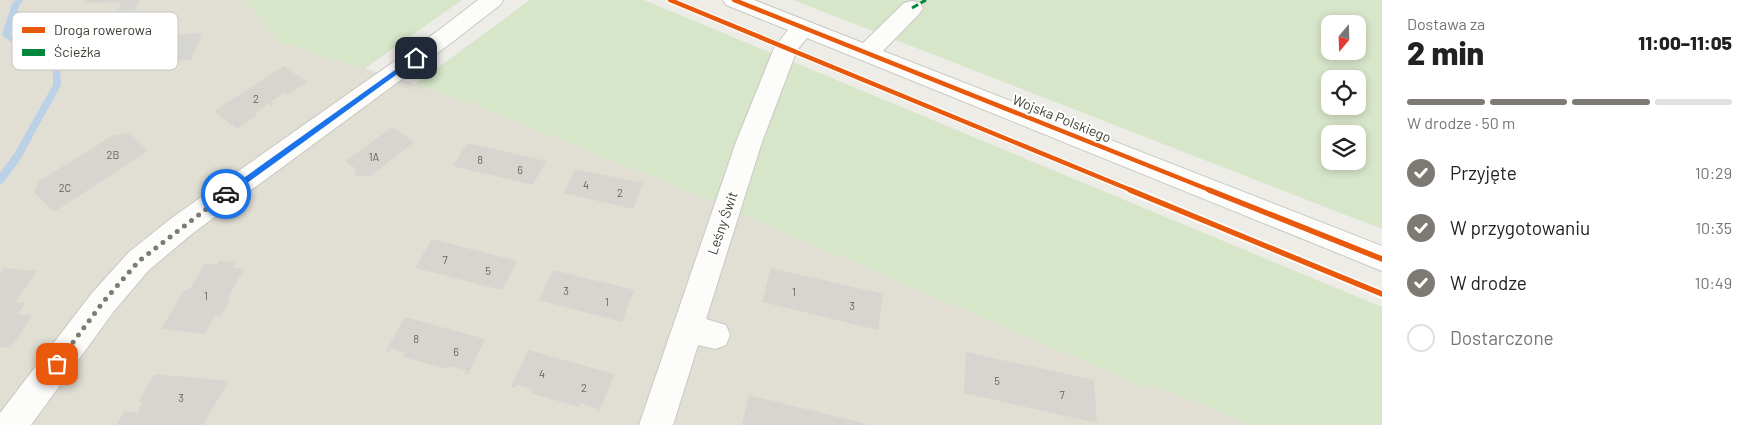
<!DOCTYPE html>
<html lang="pl">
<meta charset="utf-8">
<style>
:root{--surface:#fff;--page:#f6f6f6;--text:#222;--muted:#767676;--line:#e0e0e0;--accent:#7d7a73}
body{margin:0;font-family:Barlow,sans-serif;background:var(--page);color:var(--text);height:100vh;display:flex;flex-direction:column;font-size:19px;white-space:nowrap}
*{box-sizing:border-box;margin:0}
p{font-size:16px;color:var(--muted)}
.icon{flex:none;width:28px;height:28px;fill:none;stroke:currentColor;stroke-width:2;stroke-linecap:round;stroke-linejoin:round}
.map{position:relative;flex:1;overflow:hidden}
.drawer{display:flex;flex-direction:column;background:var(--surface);width:375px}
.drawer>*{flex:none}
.needle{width:32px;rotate:199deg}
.tools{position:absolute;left:1321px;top:15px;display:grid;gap:10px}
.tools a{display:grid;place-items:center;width:45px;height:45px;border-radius:10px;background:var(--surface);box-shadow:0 2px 8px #0003;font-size:25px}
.pin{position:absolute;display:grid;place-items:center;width:42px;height:42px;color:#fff;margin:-21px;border-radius:10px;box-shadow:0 2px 8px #0006}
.courier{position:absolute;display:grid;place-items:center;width:50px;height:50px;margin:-25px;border:4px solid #1a73e8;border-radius:50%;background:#fff;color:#222;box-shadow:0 1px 6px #0007}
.overview em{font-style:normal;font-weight:800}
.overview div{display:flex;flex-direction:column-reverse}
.overview{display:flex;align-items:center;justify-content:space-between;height:85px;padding:0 25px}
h1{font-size:32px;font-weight:800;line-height:38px}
.bar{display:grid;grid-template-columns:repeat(4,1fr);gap:8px 5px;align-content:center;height:60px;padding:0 25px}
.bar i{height:6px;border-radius:4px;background:var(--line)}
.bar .current{background:var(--accent)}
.bar p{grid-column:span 4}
ol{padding:0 25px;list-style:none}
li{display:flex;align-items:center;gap:15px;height:55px}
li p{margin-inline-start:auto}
li .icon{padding:5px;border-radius:50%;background:var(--accent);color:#fff;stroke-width:4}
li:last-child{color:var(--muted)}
li i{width:28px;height:28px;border:2px solid var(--line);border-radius:50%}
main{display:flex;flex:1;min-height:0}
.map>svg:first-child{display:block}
.residential{fill:#e1ded4}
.green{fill:#d7e5c9;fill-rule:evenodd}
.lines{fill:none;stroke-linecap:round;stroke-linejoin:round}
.stream{fill:#bbd1e7;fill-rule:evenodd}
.building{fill:#d6d5cf}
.minor-casing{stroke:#c9c8c3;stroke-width:2}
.minor{fill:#fcfcfb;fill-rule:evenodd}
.quiet{stroke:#00873e;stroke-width:3;stroke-dasharray:7 3;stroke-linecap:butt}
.cycleway-far1-casing{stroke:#fff;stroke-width:7}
.cycleway-casing{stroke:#fff;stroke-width:9}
.cycleway-far1{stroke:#e8590c;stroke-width:4.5}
.cycleway{stroke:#e8590c;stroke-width:5.5}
.route{fill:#1a73e8}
.done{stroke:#7d7a73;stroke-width:5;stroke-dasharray:0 9}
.labels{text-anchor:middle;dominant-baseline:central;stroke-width:4;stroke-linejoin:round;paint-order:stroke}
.number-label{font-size:11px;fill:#67645c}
.street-label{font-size:14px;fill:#413d34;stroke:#fff}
.key{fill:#fff;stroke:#c6c5c2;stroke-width:1}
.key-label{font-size:14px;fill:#413d34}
</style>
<main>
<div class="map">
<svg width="1382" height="425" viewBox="0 0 1382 425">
<rect width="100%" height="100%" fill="#edece7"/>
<path class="residential" d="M0 0H245L281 42 465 100 709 200 1139 385 1159 387 1250 425H0Z"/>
<path class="green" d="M245 0H462L364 69 281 42Z
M530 0H644L1382 307V425H1250L1159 387 1139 385 709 200 465 101 414 85Z
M793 0H1382V229ZM1330 24H1358V51H1330ZM1330 79H1358V106H1330ZM1330 134H1358V161H1330Z"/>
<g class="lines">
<path class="stream" d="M15 0H23L20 4 10 34 37 54 60 66 61 85 20 160 3 183 0 184V173L14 154 53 85V69L31 58 2 35 12 4Z"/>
</g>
<path class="building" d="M86 0H140L134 10H117L122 2 84 3Z
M202 33 191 60 80 67 94 41Z
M284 66 307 82 288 95 285 92 271 102 274 104 272 106 269 103 255 113 258 115 237 129 214 111Z
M393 127 414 142 369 177 355 175V168L345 161Z
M128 133 148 151 54 212 34 192 39 181 114 135Z
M467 143 507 152 546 161 533 185 453 166Z
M575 169 643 183 633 209 564 193Z
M432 239 474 250 517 261 502 290 415 268Z
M219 261 235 262 232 268 244 269 227 299 230 300 221 316 215 315 205 334 161 329 184 290H189L205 263 217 265Z
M4 268 37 271 15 302 25 303 17 314 33 315 10 348 0 347V273Z
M771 268 883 294 878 330 762 302Z
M553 270 634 290 622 322 539 300Z
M405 317 485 339 468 374H464L466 370 450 366 448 369 403 357 405 353 391 348 389 352 386 351Z
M528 350 614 374 599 412 596 411 597 408 580 403 579 407 531 393 532 389 517 385 516 388 511 387Z
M966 352 1094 380 1097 423 964 393Z
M155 374 229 381 203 425H117L124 411 137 413 143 402H138Z
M749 395 866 424V425H742Z"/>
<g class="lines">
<defs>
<path id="minor" d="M478 0H503L500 5 455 40 193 233 149 270 114 311 31 425H0V413L92 293 129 252 173 217 439 30Z
M723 0H754L863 43 904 3 912 1 920 3 923 8 920 13 883 51 1382 246V271L807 38 797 50 762 142 706 319 726 325 730 335 726 345 715 349 698 345 673 425H639L736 142 774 48 788 30 726 5Z"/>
</defs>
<use href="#minor" class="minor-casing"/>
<use href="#minor" class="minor"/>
<path class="quiet" d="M912 8 926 0"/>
<defs>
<path id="cycleway-far1" d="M670 0 1133 191
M734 0 1212 191"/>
<path id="cycleway" d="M1130 190 1382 294
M1209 190 1382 259"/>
</defs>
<use href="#cycleway-far1" class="cycleway-far1-casing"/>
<use href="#cycleway" class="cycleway-casing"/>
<use href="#cycleway-far1" class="cycleway-far1"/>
<use href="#cycleway" class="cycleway"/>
</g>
<path class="route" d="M416 55 419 58 418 59 229 196H224V192Z"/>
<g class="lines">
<path class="done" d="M57 364 103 302 139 261 226 194"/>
</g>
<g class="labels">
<g class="number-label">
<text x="256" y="98">2</text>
<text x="113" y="154">2B</text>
<text x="374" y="156">1A</text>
<text x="480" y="159">8</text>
<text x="520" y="169">6</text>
<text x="586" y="184">4</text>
<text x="65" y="187">2C</text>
<text x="620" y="192">2</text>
<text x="445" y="259">7</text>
<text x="488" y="270">5</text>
<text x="566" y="290">3</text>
<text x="794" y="291">1</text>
<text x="206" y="295">1</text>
<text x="607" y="301">1</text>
<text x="852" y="305">3</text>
<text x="416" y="338">8</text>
<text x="456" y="351">6</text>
<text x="542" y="373">4</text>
<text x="997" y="380">5</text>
<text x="584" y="387">2</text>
<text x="1062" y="394">7</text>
<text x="181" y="397">3</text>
</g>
<g class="street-label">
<text transform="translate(1062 118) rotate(22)">Wojska Polskiego</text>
<text transform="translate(722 223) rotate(-71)">Leśny Świt</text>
</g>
</g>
<rect x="12" y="12" width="166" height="58" rx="8" class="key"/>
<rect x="22" y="27" width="23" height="6" fill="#e8590c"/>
<rect x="22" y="49" width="23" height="7" fill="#00873e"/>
<g class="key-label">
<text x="54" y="35">Droga rowerowa</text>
<text x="54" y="57">Ścieżka</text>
</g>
</svg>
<div class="tools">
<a><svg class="needle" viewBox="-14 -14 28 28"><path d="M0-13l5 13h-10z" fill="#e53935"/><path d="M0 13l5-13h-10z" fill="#767676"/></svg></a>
<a><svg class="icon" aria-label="locate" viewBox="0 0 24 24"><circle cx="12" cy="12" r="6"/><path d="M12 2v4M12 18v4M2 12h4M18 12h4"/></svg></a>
<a><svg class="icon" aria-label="layers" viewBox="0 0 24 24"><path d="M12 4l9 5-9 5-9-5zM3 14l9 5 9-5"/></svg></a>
</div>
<div class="pin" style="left:57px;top:364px;background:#ea580c"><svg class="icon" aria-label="bag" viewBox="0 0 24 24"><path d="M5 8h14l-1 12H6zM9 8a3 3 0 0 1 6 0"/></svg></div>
<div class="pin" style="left:416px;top:58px;background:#1f2937"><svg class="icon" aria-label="home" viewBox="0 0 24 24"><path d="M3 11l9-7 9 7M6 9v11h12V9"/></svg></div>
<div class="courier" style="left:226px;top:194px"><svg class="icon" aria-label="car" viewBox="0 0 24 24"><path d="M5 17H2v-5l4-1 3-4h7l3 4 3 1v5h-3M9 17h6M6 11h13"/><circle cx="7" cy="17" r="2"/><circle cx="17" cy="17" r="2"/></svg></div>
</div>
<section class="drawer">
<div class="overview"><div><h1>2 min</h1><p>Dostawa za</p></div><em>11:00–11:05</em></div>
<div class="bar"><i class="current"></i><i class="current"></i><i class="current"></i><i></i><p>W drodze · 50 m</p></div>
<ol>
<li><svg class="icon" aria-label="check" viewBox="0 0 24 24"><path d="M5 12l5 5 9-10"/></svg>Przyjęte<p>10:29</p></li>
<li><svg class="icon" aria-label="check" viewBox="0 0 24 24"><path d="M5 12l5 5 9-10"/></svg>W przygotowaniu<p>10:35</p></li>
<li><svg class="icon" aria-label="check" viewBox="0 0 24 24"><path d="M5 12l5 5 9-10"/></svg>W drodze<p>10:49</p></li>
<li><i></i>Dostarczone</li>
</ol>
</section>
</main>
